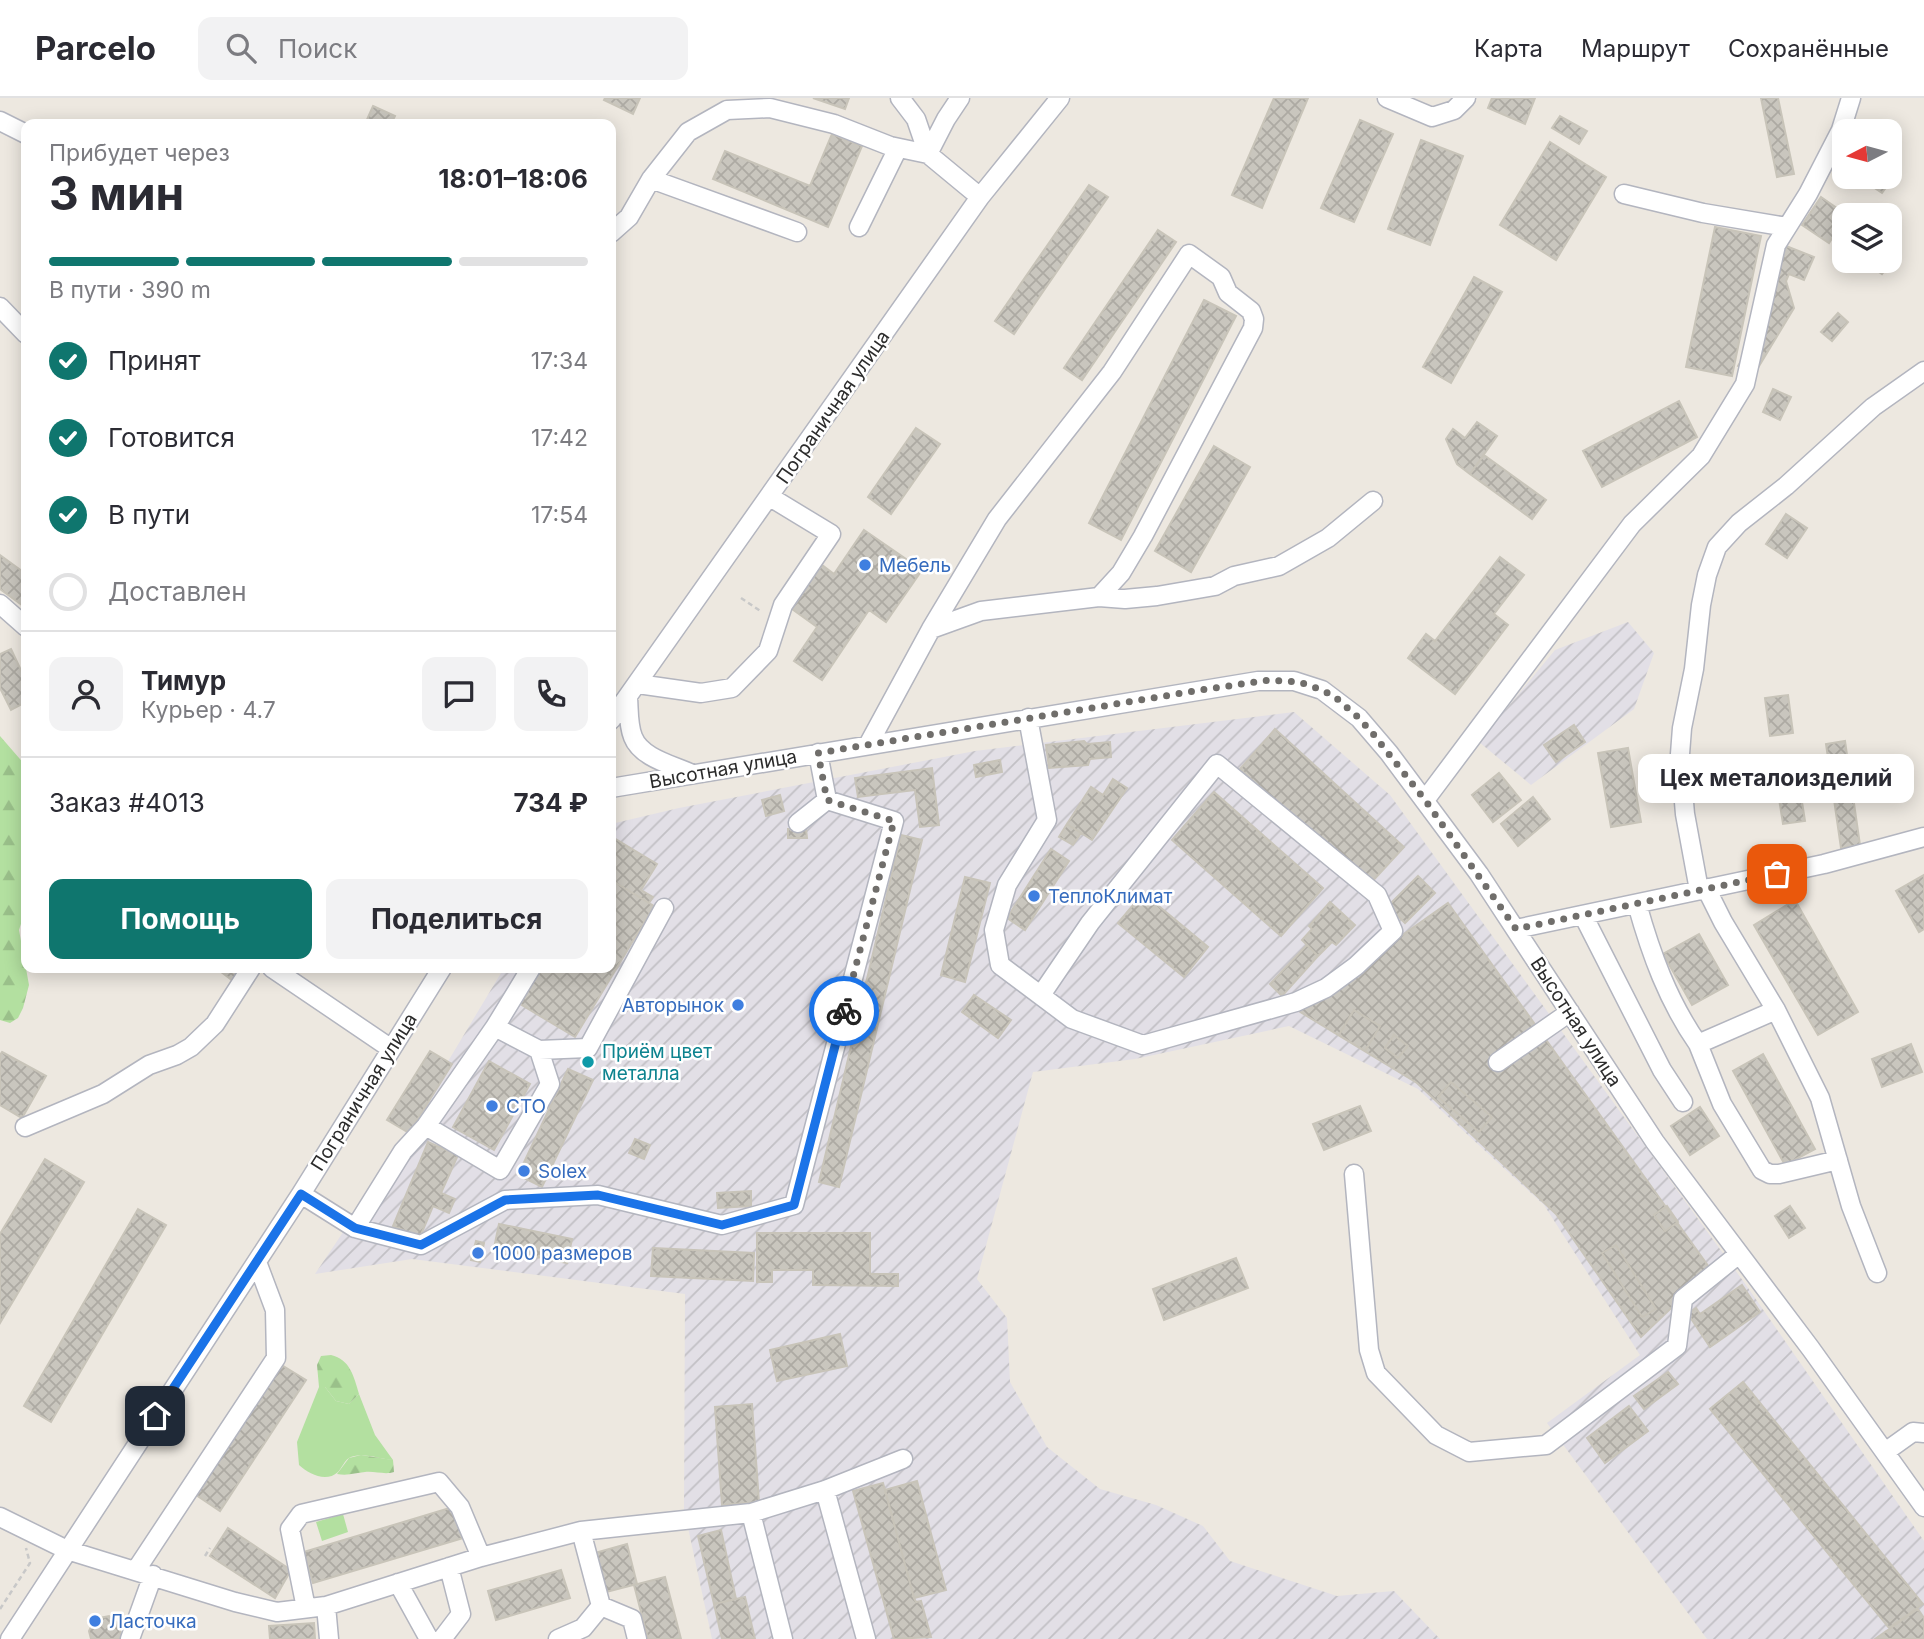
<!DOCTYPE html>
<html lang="ru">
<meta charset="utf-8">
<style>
:root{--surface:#fff;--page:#f2f2f3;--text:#2b2b33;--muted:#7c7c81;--line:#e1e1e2;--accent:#0f766e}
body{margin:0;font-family:Inter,sans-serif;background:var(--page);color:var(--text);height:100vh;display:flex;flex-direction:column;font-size:26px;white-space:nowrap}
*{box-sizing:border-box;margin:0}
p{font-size:23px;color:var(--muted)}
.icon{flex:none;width:38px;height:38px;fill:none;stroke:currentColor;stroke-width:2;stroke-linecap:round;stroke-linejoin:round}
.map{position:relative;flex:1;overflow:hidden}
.panel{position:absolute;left:21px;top:21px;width:595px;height:854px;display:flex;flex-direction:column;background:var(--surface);border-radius:14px;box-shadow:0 4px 18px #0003}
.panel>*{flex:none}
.needle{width:46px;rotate:264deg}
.buttons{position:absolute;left:1832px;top:21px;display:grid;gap:14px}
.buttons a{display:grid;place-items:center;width:70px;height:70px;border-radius:14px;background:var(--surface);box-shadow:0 4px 18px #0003;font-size:35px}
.pin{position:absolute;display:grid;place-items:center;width:60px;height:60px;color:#fff;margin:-30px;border-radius:14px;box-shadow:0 4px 10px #0006}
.courier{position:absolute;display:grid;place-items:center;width:70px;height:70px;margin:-35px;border:5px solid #1a73e8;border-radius:50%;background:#fff;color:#222;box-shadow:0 2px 9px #0007}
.bubble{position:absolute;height:49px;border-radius:14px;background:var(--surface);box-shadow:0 4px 18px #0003;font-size:23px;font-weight:700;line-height:49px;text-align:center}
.summary em{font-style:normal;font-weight:700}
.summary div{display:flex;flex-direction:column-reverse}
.summary{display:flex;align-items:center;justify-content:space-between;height:119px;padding:0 28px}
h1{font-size:46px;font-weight:700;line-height:52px}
.bar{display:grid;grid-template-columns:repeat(4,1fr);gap:10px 7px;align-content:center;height:84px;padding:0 28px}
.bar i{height:9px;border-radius:5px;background:var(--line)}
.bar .selected{background:var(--accent)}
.bar p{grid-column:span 4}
.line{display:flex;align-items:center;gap:18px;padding:0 28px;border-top:2px solid var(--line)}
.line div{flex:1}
.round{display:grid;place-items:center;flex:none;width:74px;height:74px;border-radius:14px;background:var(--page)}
ol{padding:0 28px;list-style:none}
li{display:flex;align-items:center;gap:21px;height:77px}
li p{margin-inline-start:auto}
li .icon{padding:7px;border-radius:50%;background:var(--accent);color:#fff;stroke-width:4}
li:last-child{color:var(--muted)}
li i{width:38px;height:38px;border:4px solid var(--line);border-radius:50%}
.primary-button{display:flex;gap:14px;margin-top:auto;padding:14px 28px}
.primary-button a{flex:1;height:80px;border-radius:14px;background:var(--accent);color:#fff;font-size:28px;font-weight:700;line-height:80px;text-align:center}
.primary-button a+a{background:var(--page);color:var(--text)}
header{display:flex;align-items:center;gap:42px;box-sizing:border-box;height:98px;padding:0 35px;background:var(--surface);border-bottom:2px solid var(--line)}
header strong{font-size:33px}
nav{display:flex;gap:38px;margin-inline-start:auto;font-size:24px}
.search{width:490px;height:63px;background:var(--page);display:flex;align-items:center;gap:18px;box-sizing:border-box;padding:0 24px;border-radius:14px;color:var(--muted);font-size:26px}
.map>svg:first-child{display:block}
.industrial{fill:url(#industrial-furrows)}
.grass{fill:#b3e0a0}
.forest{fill:url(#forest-firs)}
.building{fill:url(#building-cross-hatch);stroke:#c8c4b9;stroke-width:2}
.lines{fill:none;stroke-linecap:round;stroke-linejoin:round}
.minor-casing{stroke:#b3b5bf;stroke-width:21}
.path{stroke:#c8c8c8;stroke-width:2.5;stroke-dasharray:5 3.5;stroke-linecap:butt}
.minor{stroke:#fff;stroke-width:18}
.done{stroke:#706e6b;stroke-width:7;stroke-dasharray:0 12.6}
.route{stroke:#1a73e8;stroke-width:9}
.shop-dot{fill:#3f7fe0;stroke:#fff;stroke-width:2.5}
.culture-dot{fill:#0f9aa8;stroke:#fff;stroke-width:2.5}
.labels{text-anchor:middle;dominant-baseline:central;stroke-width:5;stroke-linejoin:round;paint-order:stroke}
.street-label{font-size:19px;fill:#2c2c2c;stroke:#fff}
.shop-label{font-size:19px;fill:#366cbe;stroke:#fff;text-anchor:start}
.culture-label{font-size:19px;fill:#0d838f;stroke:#fff;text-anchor:start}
</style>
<header>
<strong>Parcelo</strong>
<div class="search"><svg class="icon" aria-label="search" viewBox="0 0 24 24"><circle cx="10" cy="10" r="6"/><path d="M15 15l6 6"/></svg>Поиск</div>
<nav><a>Карта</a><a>Маршрут</a><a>Сохранённые</a></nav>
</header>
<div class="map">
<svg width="1924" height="1541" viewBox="0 0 1924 1541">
<defs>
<pattern id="industrial-furrows" width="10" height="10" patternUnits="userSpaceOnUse" patternTransform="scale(1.75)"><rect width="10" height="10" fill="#e2dfe6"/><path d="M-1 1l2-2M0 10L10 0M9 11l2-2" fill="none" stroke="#c2c0c5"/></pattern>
<pattern id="forest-firs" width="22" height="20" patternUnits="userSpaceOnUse" patternTransform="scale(1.75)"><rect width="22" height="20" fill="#b3e0a0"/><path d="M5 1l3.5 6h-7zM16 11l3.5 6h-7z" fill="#9ac08a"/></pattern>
<pattern id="building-cross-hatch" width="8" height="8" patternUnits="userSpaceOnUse" patternTransform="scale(1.75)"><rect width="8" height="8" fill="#c9c6be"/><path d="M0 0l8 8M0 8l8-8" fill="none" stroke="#adaaa3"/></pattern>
</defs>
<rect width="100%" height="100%" fill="#ede8e0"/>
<path class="industrial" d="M1628 524 1654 555 1634 611 1531 687 1479 644 1555 552Z
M1294 614 1390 697 1746 1187 1924 1443V1541H1707L1547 1325 1640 1257 1544 1107 1418 991 1289 928 1135 961 1033 974 977 1181 1007 1220 1010 1284 1047 1349 1100 1391 1156 1407 1203 1428 1230 1463 1337 1498 1394 1493 1440 1541H712L684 1411 685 1196 412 1161 315 1176 366 1100 504 870H611V726L679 710 975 653Z"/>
<path class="grass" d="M319 1289H325L336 1303 349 1306 359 1296 375 1337 393 1362C380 1361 360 1353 349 1360 344 1363 342 1370 338 1374 326 1385 309 1376 299 1367L297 1344Z
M343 1416 348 1434 322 1443 316 1424Z"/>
<path class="forest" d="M0 638 26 668V810L19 832 29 887 23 910 18 920 10 925 0 922Z
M331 1257C350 1261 354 1279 359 1296L349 1306 336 1303 325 1289H319L317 1267 321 1258Z
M361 1357 393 1362 394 1374C385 1377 375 1373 365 1374 355 1375 348 1378 337 1376L349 1360Z"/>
<path class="building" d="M605 0H640L633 16 604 2Z
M813 0H849L845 11Z
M1274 0H1308L1262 110 1232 97Z
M1492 0H1535L1525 26 1488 10Z
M1761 0H1778L1794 76 1777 79Z
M373 8 395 18 391 26H365Z
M1560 18 1587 33 1579 46 1552 30Z
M1360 22 1393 36 1354 124 1321 110Z
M832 36 862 48 828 129 713 81 725 53 810 88Z
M1421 42 1463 58 1430 147 1388 131Z
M1550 44 1606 79 1556 162 1500 127Z
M1890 78 1893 80 1882 95 1858 79Z
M1089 87 1108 99 1014 236 995 223Z
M1821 99 1847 117 1829 145 1802 127Z
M1715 129 1761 138 1732 278 1686 269Z
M1158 132 1176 144 1082 282 1064 270Z
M1781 146 1814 159 1804 182 1789 176 1786 183 1794 210 1753 278 1738 268 1761 230Z
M1890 150 1897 155 1882 176 1869 167 1872 163H1890Z
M1474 179 1502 194 1451 285 1423 269Z
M1204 202 1236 218 1121 442 1089 425Z
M1838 215 1848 224 1832 243 1821 234Z
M1773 291 1791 299 1780 322 1763 314Z
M1679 303 1697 339 1602 389 1583 353Z
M1477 324 1497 338 1470 376 1457 366 1446 341 1453 331 1465 340Z
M916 330 940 346 891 416 868 399Z
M1214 348 1250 369 1191 474 1155 453Z
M1484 357 1546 402 1532 421 1470 376Z
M1786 416 1807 430 1787 460 1766 446Z
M864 432 922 472 886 524 869 512 822 582 794 563 817 529 792 511 822 467 834 476Z
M0 457 26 476V510L0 491Z
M1500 459 1524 477 1494 516 1508 527 1455 596 1408 560 1426 536 1435 543Z
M11 551 26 583V604L11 612 0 590V556Z
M1788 597 1793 635 1770 638 1765 600Z
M1574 627 1585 644 1556 664 1544 647Z
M1275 631 1404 749 1368 788 1240 671Z
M1084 643 1087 646 1110 644 1111 659 1090 661 1088 667 1049 670 1046 647Z
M1845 643 1860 747 1841 750 1826 646Z
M1628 650 1641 724 1611 729 1598 655Z
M1000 662 1002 674 976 679 974 667Z
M932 670 939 727 920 729 915 692 858 699 855 680Z
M1499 675 1521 702 1493 724 1472 697Z
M1113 681 1127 690 1092 742 1067 726 1091 689 1103 697Z
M1799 685 1805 723 1783 726 1777 688Z
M1214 694 1323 790 1281 838 1172 742Z
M780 697 784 713 766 718 762 702Z
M1533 699 1550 721 1518 748 1501 726Z
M1067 726 1081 735 1073 747 1059 739Z
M788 731H806L807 740H788Z
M901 737 922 742 839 1089 819 1084Z
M614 740 657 766 641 792 653 799 649 805 611 782V745Z
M1051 751 1069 763 1025 832 1007 820Z
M1924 777V831L1919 834 1896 793Z
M1418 778 1435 795 1405 825 1388 808Z
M965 779 990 785 965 884 941 877Z
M611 782 654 808 575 939 520 906 542 870H611Z
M1143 795 1208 849 1184 879 1118 825Z
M1795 802 1858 914 1818 937 1754 827Z
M1330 804 1355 827 1336 847 1332 844 1318 858 1302 842 1312 831 1309 828Z
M1448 805 1711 1172 1641 1239 1556 1116 1417 985 1297 912Z
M1699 836 1728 887 1692 907 1663 856Z
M1307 847 1318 858 1282 898 1270 886Z
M216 870H241L233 883Z
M974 897 1011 922 998 940 962 914Z
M1354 912 1380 928 1365 953 1339 937Z
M1394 937 1408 948 1398 960 1385 950Z
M1911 946 1922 974 1882 989 1872 961Z
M430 953 452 966 409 1035 387 1022Z
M2 954 46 978 22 1020 0 1007V957Z
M1763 956 1815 1051 1785 1067 1733 973Z
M489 963 530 986 494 1052 453 1029Z
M568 971 593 982 542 1089 518 1077Z
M1451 984 1492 1019 1479 1034 1438 999Z
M1360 1008 1371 1033 1324 1052 1313 1026Z
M1700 1009 1719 1038 1690 1057 1671 1028Z
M635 1041 650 1047 644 1061 629 1055Z
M428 1044 458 1057 441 1095 455 1101 449 1115 433 1108 420 1139 393 1128Z
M45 1061 84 1084 0 1225V1136Z
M751 1093V1108L718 1110 717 1095Z
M1667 1108 1678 1124 1665 1133 1654 1117Z
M1790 1108 1805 1130 1789 1140 1775 1118Z
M138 1111 166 1127 51 1324 24 1308Z
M499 1126 572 1141 567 1165 494 1150Z
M757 1135H870V1176H898V1188L813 1187V1172H772V1184H757Z
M476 1143 484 1145 480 1164 471 1162Z
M1616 1147 1656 1211 1642 1219 1602 1155Z
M653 1150 754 1155 753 1183 651 1178Z
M1236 1160 1248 1190 1164 1222 1153 1191Z
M1742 1187 1760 1214 1710 1249 1688 1216 1696 1210 1700 1216Z
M840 1236 847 1268 777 1283 770 1252Z
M280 1266 306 1282 220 1413 196 1397Z
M1668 1274 1678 1286 1644 1311 1634 1298Z
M1743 1284 1923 1506 1889 1530 1710 1311Z
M752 1306 759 1404 722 1407 715 1309Z
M1629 1308 1648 1333 1605 1365 1587 1340Z
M917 1383 946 1492 914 1500 885 1392Z
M883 1385 914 1500 916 1504 921 1503 931 1539 894 1541 853 1393Z
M453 1409 463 1440 313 1485 304 1454Z
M228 1430 291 1472 275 1500 210 1458Z
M721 1432 736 1501 714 1506 698 1438Z
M627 1446 637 1486 606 1494 595 1455Z
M561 1472 570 1500 496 1522 488 1493Z
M665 1479 681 1541H648L634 1487Z
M745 1499 755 1541H722L714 1506Z
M1918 1511 1924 1520V1541H1875Z
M109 1518 119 1526 121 1538 120 1541H91L89 1533 95 1521Z
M314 1525 315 1541H270L269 1528Z"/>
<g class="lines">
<defs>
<path id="minor" d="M900 0 916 21 928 56 980 99
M1387 0 1432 19 1454 12 1466 0
M0 23 26 36
M651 81 797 134
M1624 96 1703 115 1787 129
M859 129 898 50
M611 135 629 119 651 81 688 34 727 12 770 10 834 26 890 48 928 56 946 21 960 0
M0 209 26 236
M0 506 26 529
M931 531 981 513 1099 499 1125 501 1157 498 1215 488 1234 478 1279 468 1328 440 1373 403
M638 586 701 595 732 590 768 553 783 507 831 436 770 399
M628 600C629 612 628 627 633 639 641 660 673 667 692 676
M1028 620 1047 722 1007 787 994 832 1000 867 1072 921 1143 947 1296 904 1326 890 1356 868 1393 833 1377 797 1217 666 1090 825 1041 897
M611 622 980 99 1060 0
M868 647 931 531 997 421 1112 274 1189 156 1221 179 1228 195 1251 213 1254 221 1253 230 1143 438 1121 475 1099 499
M611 690 1258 583H1294L1322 592 1359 620 1389 655 1479 776 1655 1044 1811 1251 1924 1409
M1425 702 1632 426 1701 358 1745 286 1776 147 1808 96 1841 32 1851 0
M798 725 827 702
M1706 790 1723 824 1776 912 1820 1000 1851 1108 1877 1175
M1699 792 1685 716 1680 656 1682 630 1694 571 1701 507 1707 477 1717 449 1739 425 1786 388 1873 309 1924 273
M1637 806C1651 856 1668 903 1698 946L1776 912
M1583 817 1662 972 1683 1004
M1516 831 1824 766 1924 739
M272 870 390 950
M1698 946 1722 1006 1762 1072 1770 1076H1779L1838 1062
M539 952 588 950 664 810
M1498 964 1570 914
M426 1028 500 1072 550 986 539 952 495 929 531 870
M25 1029 103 996 149 967 177 957 191 949 215 926 251 870
M1354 1076 1369 1252 1376 1275 1436 1337 1469 1354 1546 1347 1677 1248 1683 1201 1739 1156
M301 1096 355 1130 421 1147 505 1102 598 1097 722 1127 794 1107 894 723 827 702 818 655
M355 1130 403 1053 426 1028 495 929
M1885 1354 1913 1334 1924 1335
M825 1392 866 1541
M751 1415 783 1541
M0 1419 67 1452 235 1504 277 1514 326 1508 481 1459 581 1433 751 1415 825 1392 903 1361
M581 1433 601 1508 632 1521 637 1541
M136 1472 276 1260 275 1212 257 1164
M398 1485 429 1541
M326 1508 329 1541
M306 1510 290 1431 301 1416 439 1384 460 1409 481 1459
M10 1541 301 1096 442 870
M130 1541 153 1477
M442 1541 461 1516 449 1469
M558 1541 583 1530 601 1508"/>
</defs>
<use href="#minor" class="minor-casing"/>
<path class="path" d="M741 500 762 514
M205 1458 210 1450
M0 1511 30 1465 26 1450"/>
<use href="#minor" class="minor"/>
</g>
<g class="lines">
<path class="done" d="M844 913 894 723 827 702 818 655 1201 592 1269 582 1299 584 1322 592 1335 599 1359 620 1374 637 1425 702 1516 831 1777 776"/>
<path class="route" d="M155 1318 301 1096 355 1130 421 1147 505 1102 598 1097 722 1127 794 1107 844 913"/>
</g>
<g class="shop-dot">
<circle cx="865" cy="467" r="7"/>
<circle cx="1034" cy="798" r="7"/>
<circle cx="738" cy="907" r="7"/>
<circle cx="492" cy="1008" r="7"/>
<circle cx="524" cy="1073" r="7"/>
<circle cx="478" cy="1155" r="7"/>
<circle cx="95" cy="1523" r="7"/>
</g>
<circle class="culture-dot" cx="588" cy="964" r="7"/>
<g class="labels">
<g class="street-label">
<text transform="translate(833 309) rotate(-55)">Пограничная улица</text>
<text transform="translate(723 671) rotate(-10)">Высотная улица</text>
<text transform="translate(1576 924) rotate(57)">Высотная улица</text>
<text transform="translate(364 994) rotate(-58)">Пограничная улица</text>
</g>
<g class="shop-label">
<text x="879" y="467">Мебель</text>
<text x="1048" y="798">ТеплоКлимат</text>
<text x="724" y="907" text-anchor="end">Авторынок</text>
<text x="506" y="1008">СТО</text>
<text x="538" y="1073">Solex</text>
<text x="492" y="1155">1000 размеров</text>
<text x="109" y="1523">Ласточка</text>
</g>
<g class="culture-label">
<text x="602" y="953">Приём цвет<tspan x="602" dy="22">металла</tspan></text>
</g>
</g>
</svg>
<div class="buttons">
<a><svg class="needle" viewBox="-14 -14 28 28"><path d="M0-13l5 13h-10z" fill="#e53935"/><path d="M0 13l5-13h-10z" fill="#7c7c81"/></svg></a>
<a><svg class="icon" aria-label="layers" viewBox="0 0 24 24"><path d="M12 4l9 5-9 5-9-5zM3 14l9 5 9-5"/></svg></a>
</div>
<div class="pin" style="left:1777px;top:776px;background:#ea580c"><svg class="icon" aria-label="bag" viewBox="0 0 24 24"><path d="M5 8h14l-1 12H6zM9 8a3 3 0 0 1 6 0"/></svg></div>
<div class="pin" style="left:155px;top:1318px;background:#1f2937"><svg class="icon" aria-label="home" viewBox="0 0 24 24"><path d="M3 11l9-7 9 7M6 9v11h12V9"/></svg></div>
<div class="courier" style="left:844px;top:913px"><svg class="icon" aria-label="bike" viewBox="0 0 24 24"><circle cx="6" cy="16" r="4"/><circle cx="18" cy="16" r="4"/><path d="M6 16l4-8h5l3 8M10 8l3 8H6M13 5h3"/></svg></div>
<div class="bubble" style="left:1638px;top:656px;width:276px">Цех металоизделий</div>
<section class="panel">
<div class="summary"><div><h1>3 мин</h1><p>Прибудет через</p></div><em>18:01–18:06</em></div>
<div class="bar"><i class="selected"></i><i class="selected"></i><i class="selected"></i><i></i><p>В пути · 390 m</p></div>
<ol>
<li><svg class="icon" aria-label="check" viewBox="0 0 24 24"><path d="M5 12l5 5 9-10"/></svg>Принят<p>17:34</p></li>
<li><svg class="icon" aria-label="check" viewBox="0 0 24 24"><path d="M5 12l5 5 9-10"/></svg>Готовится<p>17:42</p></li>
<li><svg class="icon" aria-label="check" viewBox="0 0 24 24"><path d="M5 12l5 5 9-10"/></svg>В пути<p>17:54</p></li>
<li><i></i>Доставлен</li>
</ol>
<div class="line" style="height:126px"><a class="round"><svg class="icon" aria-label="person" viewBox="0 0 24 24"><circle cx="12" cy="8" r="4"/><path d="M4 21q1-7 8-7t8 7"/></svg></a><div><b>Тимур</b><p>Курьер · 4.7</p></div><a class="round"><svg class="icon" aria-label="chat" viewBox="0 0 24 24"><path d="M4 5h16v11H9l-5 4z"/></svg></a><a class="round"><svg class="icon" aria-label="phone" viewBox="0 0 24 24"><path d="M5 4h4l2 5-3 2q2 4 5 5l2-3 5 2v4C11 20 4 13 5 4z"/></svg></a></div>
<div class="line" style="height:91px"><div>Заказ #4013</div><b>734 ₽</b></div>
<div class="primary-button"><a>Помощь</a><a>Поделиться</a></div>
</section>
</div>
